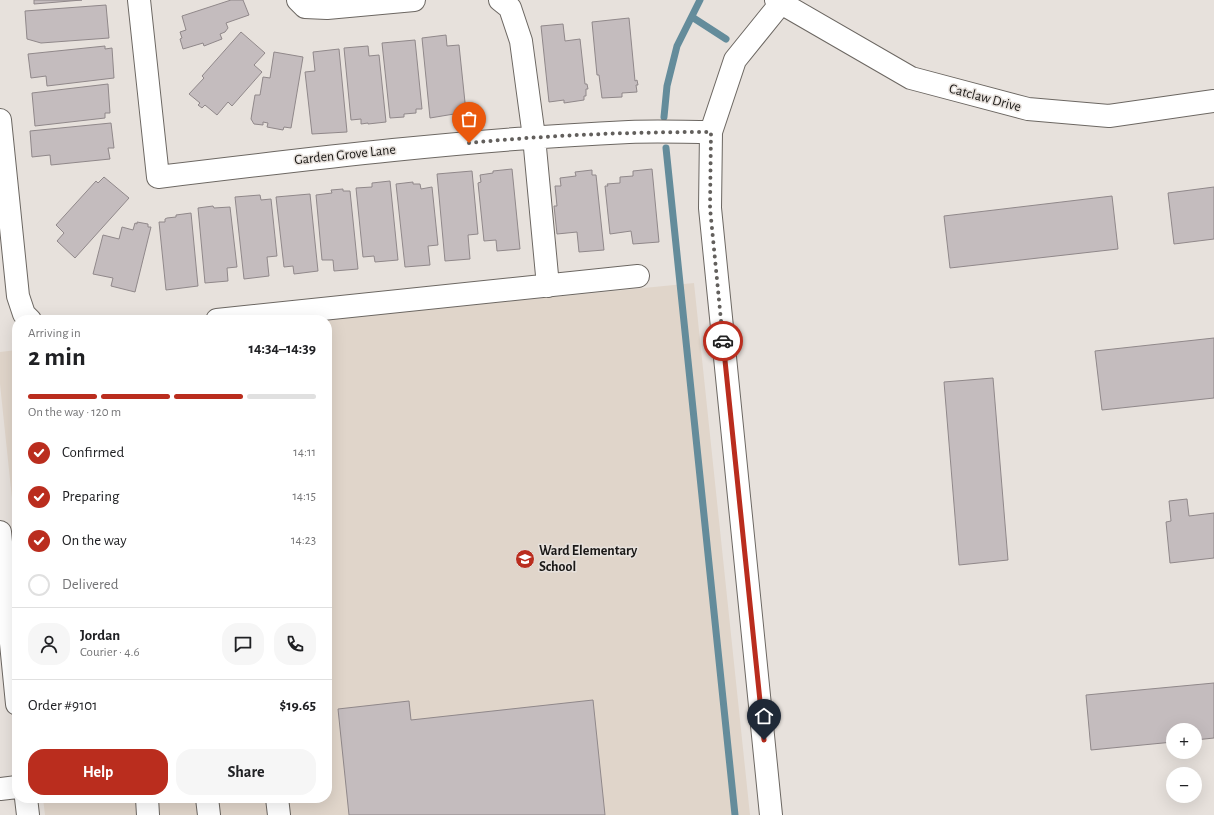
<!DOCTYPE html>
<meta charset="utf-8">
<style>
:root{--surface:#fff;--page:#f6f6f6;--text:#202124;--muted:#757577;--line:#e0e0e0;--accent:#ba2d1e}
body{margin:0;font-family:"Alegreya Sans",sans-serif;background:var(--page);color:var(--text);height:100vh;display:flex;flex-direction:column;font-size:15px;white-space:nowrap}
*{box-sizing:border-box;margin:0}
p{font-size:13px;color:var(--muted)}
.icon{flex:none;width:22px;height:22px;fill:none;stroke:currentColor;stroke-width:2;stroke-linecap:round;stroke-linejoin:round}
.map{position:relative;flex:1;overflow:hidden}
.sheet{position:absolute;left:12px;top:315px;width:320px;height:488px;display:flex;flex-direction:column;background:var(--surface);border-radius:16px;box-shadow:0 4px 16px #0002}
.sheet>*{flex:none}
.buttons{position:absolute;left:1166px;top:723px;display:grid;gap:8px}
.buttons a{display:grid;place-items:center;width:36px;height:36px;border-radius:50%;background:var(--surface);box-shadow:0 4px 16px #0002;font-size:20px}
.pin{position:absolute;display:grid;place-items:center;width:34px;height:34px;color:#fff;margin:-41px -17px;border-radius:50% 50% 50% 0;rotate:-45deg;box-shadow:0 0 4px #0007}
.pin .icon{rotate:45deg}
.courier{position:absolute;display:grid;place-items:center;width:40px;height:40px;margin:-20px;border:3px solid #ba2d1e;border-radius:50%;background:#fff;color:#222;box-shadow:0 1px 5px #0007}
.headline em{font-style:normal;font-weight:700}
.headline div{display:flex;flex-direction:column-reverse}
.headline{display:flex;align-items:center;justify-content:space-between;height:68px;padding:0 16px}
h1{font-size:26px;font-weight:700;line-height:30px}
.bar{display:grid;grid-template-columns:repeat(4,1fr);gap:6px 4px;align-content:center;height:48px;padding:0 16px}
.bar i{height:5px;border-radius:3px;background:var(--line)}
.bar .current{background:var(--accent)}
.bar p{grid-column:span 4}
.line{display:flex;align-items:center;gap:10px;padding:0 16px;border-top:1px solid var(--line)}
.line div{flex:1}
.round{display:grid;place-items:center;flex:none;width:42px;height:42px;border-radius:16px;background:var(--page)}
ol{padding:0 16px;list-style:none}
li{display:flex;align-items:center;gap:12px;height:44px}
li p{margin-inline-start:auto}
li .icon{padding:4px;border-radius:50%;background:var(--accent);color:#fff;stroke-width:4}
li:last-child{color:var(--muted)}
li i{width:22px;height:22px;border:2px solid var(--line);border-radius:50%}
.button{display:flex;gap:8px;margin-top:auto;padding:8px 16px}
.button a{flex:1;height:46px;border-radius:16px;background:var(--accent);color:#fff;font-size:16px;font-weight:700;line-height:46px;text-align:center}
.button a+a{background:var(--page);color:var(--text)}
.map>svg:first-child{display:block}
.built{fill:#e0d5ca}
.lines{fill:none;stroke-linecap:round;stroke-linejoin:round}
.stream{stroke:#648c9b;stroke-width:7}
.building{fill:#c4bcbe;stroke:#90888a}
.minor-casing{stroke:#6c6762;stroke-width:24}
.minor{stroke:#fff;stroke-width:22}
.done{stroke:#625f5c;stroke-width:4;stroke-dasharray:0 7.2}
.route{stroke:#ba2d1e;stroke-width:5}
.labels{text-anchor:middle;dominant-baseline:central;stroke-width:3;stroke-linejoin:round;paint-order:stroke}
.street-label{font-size:14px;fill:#1b1917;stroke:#e7e1dc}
.poi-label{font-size:14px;font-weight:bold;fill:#1b1917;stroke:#e7e1dc;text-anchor:start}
</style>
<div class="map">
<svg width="1214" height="815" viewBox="0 0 1214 815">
<rect width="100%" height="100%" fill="#e7e1dc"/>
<path class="built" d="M694 283 750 815H45L43 798H327V320H322Z
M17 350V546L0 384V352Z"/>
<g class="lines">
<path class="stream" d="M692 17 726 39
M664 117 667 86 677 46 700 0
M666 148 735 815"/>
</g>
<path class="building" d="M34 0H82L34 4Z
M231 0H243L249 15 226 23 228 28 225 32 220 34 222 39 204 46 203 43 183 49 180 39 182 38 180 32 186 30 182 16Z
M106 5 109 38 41 43 27 39 25 11Z
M629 18 635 81 637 80 638 85H636L637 92 622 93V97L602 98 599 75H597L592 22Z
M563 24 565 41 580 39 585 84H587L588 89H586V96H584V100L564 103V100L549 102 541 26Z
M241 32 265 53 254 65 262 72 232 106 228 102 217 115 205 105 202 108 198 105 200 103 189 94 204 78 202 76Z
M446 35 447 46 459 45 466 112 430 118 422 38Z
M415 40 422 109H416V113L404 114V117L390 118 382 43Z
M105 46V49L112 48 114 78 47 86 46 76 31 78 28 54Z
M368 46 369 56 379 55 386 122 368 124V123L361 124V119L351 120 344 48Z
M339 49 347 132 312 134 305 72 315 71 313 52Z
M274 52 303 57 291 128 284 127 283 130 267 127 268 123 263 122V125L254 124 251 119 255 95H260L263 77 270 78Z
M108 84 110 113H105V118L35 126 32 93Z
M111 123 114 148H108L110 159 51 165 50 155 32 157 30 131Z
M512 169 520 249 497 251 496 240 484 241 478 183 481 182 480 175 493 173V171Z
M652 169 659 242 633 244 631 231 610 234 605 186H608L607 184 620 183V177L633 176V171Z
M592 170V175H596L604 250 579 252 577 232 557 234 554 206H557L555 186H561L560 178 576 176 575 172Z
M472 171 478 234 468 235 470 259 445 261 437 174Z
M104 177 129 198 75 258 57 241 64 233 56 225 96 181 98 183Z
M390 181 398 260 375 262 374 256 363 257 356 188 372 187V183Z
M413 182V184H420L421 189 432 187 438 245 428 246 430 265 405 267 396 184Z
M1214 187V239L1174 244 1168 193Z
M343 189V191H350L358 269 334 271 333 260H322L316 195 332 193 331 190Z
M310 194 318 271 294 274 293 266 284 267 276 197Z
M260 195 261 200 271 199 277 256 267 257 269 276 244 279 235 197Z
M1112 196 1118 249 950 268 944 216Z
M213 206 214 208 230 207 237 267 227 268 228 281 205 283 198 208Z
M191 213 198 286 166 290 159 222H165V219L167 218 176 217V215Z
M137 222 148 224V227H151L135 292 111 286 113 278 93 274 103 235 119 239 122 227 133 230 135 223 137 224Z
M1214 338V398L1102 410 1095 351Z
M993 378 1008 560 959 565 944 382Z
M1187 499 1189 516 1214 513V558L1170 563 1166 522 1171 521 1169 501Z
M1214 683V738L1195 740V730H1173V742L1091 750 1086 695Z
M593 700 605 815H349L338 709 409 701 411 720Z"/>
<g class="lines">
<defs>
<path id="minor" d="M139 0 158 177C314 158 472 139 629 132 657 131 684 132 711 132
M298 0 305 7 327 8 414 0
M500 0 510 8 521 41 534 137 548 286
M776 0 911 78 1028 109 1109 116 1214 101
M0 120 18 296 24 314 30 320
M217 320 638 276
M0 532 17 704
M0 789 17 787
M26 798 28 815
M147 798 148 815
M207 798 209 815
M277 798 279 815
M771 815 710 208 711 132 735 60 781 3"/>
</defs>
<use href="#minor" class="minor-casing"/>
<use href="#minor" class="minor"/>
</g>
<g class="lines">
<path class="done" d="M469 143C549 135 630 132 711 132L710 208 723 341"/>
<path class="route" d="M723 341 764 740"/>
</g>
<defs>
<symbol id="school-disc" viewBox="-11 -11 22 22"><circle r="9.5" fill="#ba2d1e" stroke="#e7e1dc"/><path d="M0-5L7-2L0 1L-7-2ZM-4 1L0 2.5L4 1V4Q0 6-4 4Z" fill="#fff"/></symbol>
</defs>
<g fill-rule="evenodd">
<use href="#school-disc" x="514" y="548" width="22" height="22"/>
</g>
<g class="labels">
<g class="street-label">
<text transform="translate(985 98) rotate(15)">Catclaw Drive</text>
<text transform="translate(345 155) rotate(-6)">Garden Grove Lane</text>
</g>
<g class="poi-label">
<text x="539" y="551">Ward Elementary<tspan x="539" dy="16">School</tspan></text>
</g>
</g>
</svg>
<div class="buttons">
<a>+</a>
<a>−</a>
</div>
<div class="pin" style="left:469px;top:143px;background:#ea580c"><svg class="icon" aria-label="bag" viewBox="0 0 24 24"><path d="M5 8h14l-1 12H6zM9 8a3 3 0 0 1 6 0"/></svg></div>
<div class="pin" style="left:764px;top:740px;background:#1f2937"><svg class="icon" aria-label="home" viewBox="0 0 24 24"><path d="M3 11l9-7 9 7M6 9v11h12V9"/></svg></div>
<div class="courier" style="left:723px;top:341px"><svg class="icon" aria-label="car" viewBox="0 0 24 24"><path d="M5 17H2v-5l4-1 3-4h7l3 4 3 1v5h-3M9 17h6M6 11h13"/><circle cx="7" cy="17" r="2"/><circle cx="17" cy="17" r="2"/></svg></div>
<section class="sheet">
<div class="headline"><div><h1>2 min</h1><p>Arriving in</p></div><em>14:34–14:39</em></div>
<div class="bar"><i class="current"></i><i class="current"></i><i class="current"></i><i></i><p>On the way · 120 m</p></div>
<ol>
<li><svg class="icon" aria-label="check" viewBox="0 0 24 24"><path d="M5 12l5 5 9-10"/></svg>Confirmed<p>14:11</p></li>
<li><svg class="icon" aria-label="check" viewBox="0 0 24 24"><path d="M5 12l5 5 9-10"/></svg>Preparing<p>14:15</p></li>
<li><svg class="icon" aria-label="check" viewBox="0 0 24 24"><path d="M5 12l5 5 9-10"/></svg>On the way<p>14:23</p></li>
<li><i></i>Delivered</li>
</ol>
<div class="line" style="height:72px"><a class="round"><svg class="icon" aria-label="person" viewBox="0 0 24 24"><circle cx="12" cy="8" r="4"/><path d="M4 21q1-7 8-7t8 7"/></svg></a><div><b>Jordan</b><p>Courier · 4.6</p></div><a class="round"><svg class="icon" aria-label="chat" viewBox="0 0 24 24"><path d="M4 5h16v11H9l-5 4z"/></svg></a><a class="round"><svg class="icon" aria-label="phone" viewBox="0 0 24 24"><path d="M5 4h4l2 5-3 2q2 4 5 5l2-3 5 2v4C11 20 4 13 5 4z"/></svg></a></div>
<div class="line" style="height:52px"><div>Order #9101</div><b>$19.65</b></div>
<div class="button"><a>Help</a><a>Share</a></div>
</section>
</div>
